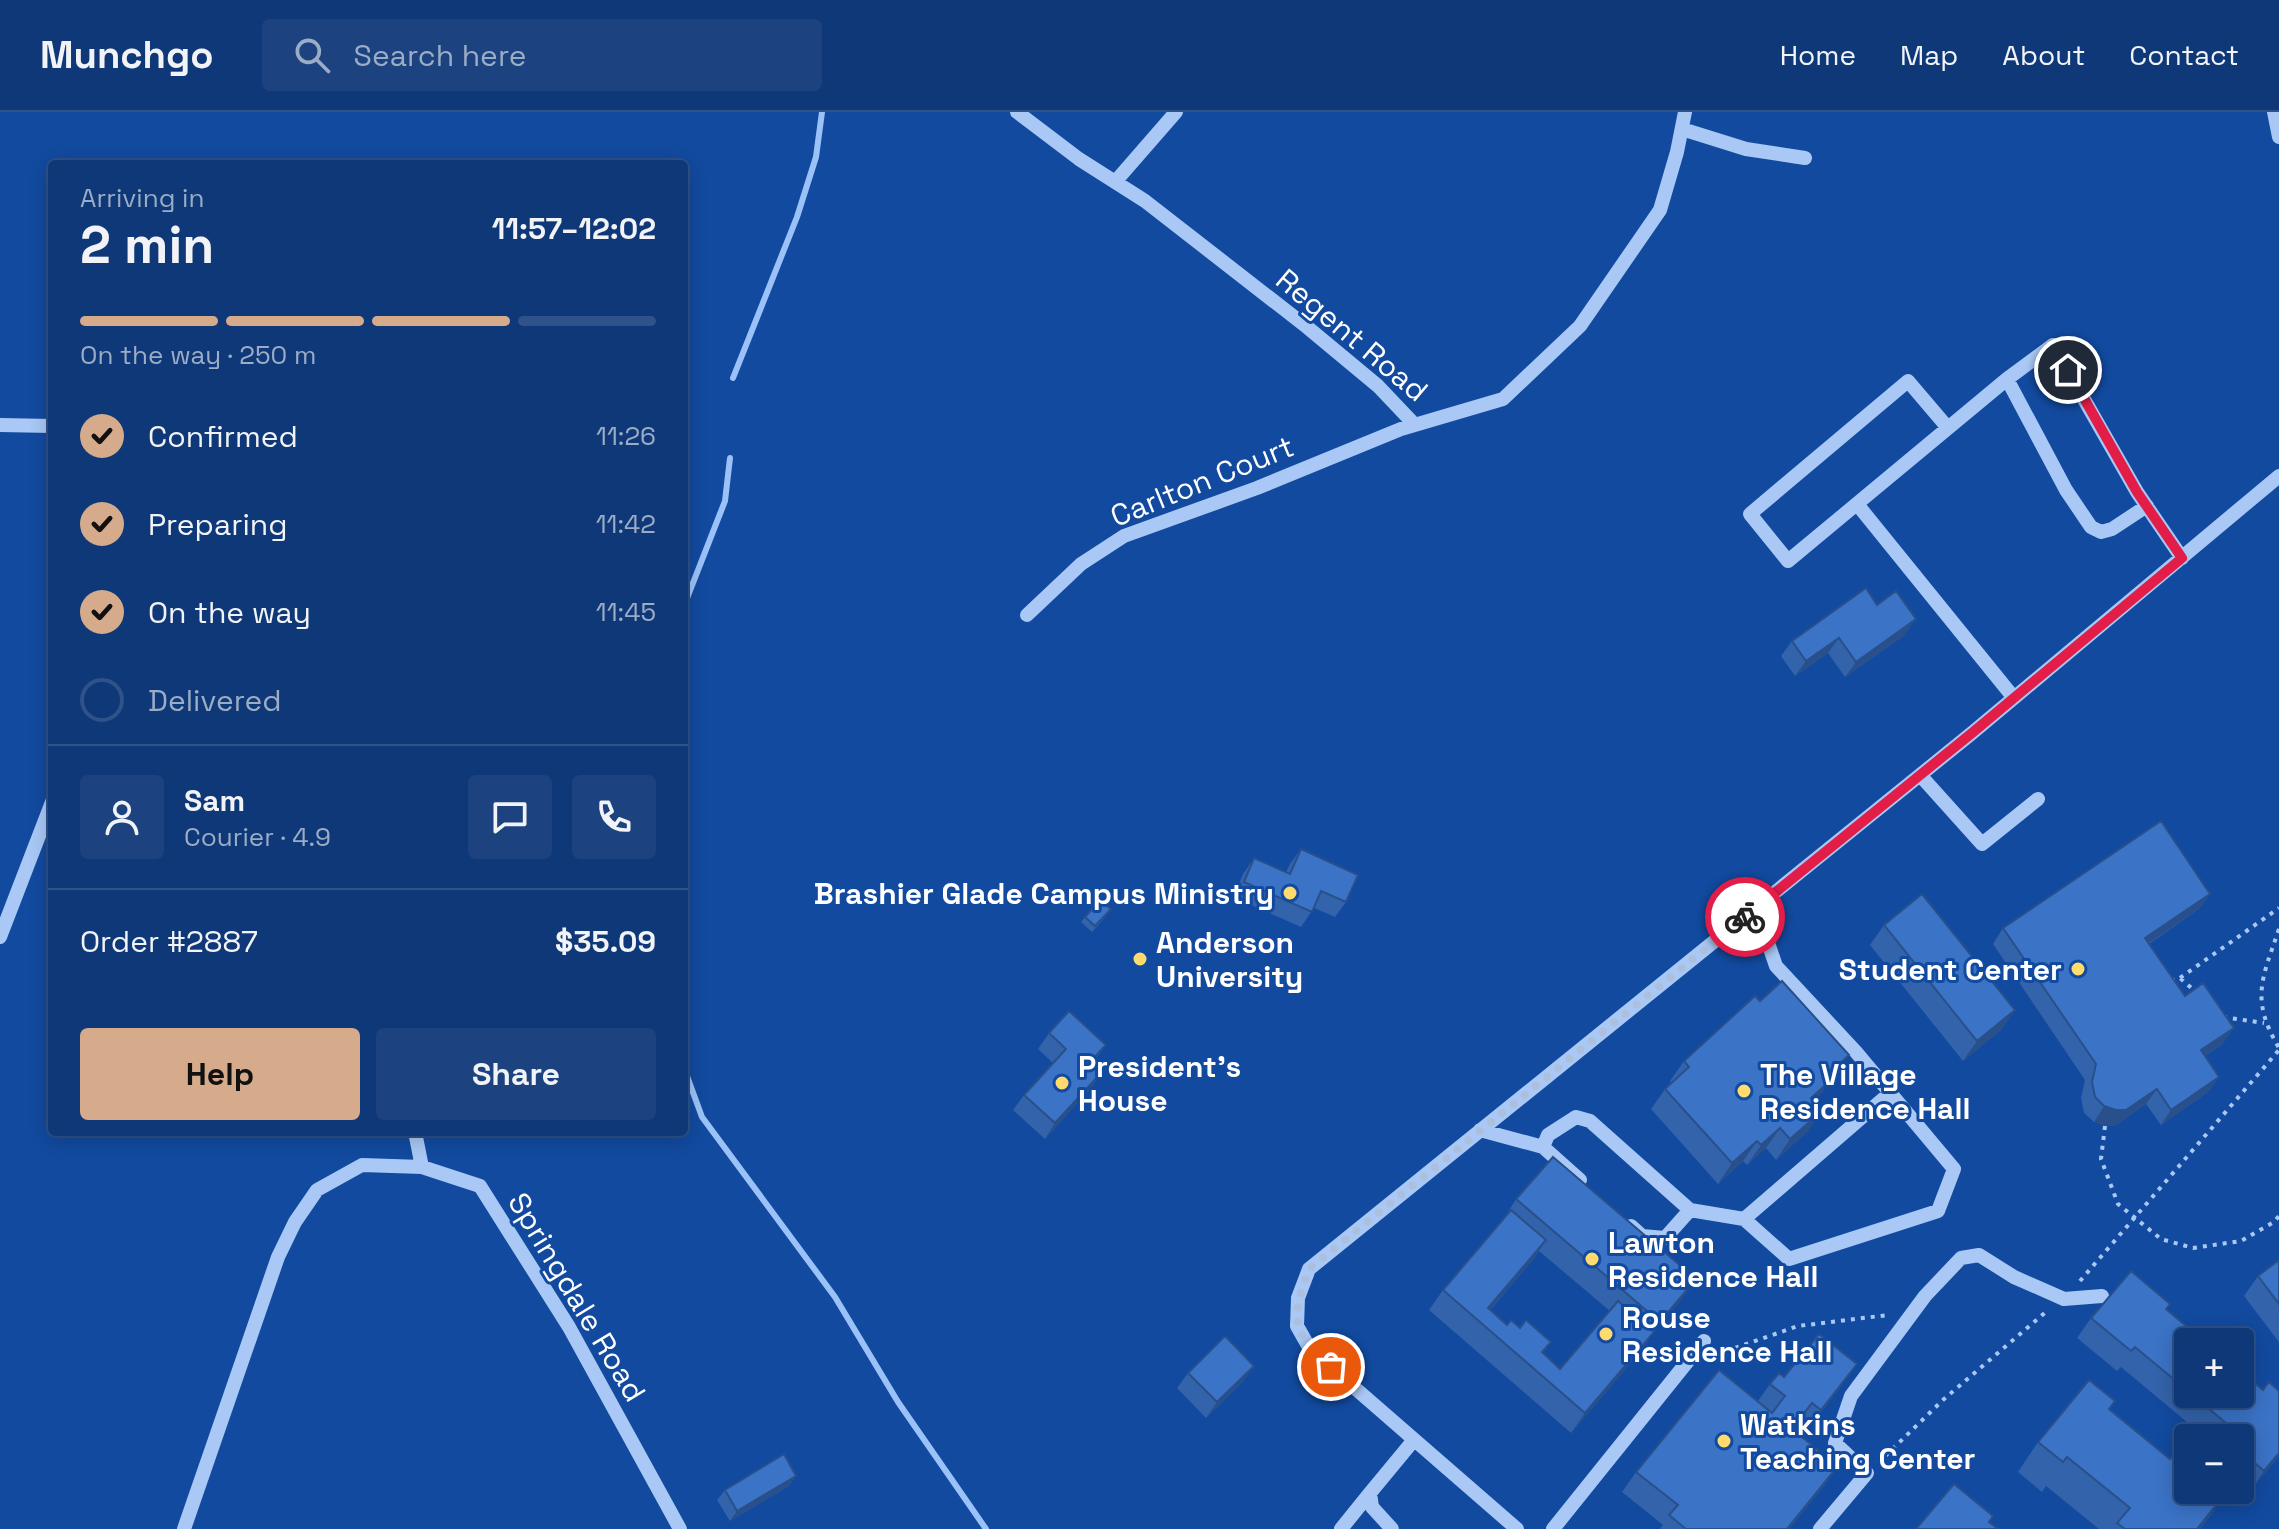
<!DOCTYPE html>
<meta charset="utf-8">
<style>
:root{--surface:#0e3877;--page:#1c437f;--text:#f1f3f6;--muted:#9bacc6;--line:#2e5289;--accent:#d6ab8b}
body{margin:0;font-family:"Space Grotesk",sans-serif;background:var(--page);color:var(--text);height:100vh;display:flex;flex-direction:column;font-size:30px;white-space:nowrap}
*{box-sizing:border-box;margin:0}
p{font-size:26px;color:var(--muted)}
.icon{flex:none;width:44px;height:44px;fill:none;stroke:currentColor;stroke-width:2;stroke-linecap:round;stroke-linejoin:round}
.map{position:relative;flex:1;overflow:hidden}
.side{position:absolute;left:48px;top:48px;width:640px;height:976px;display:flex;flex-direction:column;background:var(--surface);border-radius:8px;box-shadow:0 4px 20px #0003,0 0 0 2px var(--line)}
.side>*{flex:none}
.tools{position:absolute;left:2174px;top:1216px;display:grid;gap:16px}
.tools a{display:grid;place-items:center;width:80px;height:80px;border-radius:8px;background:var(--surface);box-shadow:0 4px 20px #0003,0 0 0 2px var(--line);font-size:40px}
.pin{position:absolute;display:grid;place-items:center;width:68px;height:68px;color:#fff;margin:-34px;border:4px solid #fff;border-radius:50%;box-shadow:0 2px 8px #0007}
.courier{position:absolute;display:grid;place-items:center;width:80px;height:80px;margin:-40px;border:6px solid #e11d48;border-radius:50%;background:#fff;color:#222;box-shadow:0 2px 10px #0007}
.headline em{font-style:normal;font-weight:600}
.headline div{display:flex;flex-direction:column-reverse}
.headline{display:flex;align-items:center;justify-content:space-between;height:136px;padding:0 32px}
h1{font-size:52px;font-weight:600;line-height:60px}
.bar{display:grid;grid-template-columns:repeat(4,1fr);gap:12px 8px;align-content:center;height:96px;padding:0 32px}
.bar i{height:10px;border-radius:6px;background:var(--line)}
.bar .on{background:var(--accent)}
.bar p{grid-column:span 4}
.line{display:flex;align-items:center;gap:20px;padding:0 32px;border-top:2px solid var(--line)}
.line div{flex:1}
.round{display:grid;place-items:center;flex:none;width:84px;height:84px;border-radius:8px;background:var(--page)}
ol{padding:0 32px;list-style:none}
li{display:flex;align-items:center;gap:24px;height:88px}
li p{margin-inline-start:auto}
li .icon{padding:8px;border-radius:50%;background:var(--accent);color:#111;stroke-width:4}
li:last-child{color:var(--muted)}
li i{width:44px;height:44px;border:4px solid var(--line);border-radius:50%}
.primary-button{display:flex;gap:16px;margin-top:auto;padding:16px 32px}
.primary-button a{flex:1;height:92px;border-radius:8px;background:var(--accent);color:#111;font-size:32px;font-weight:600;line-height:92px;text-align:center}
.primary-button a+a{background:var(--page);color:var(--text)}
header{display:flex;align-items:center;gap:48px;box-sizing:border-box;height:112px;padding:0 40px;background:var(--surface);border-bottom:2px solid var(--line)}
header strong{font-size:38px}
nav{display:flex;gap:44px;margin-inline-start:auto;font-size:28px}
.search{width:560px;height:72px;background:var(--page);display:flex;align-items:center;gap:20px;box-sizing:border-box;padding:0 28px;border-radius:8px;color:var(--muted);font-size:30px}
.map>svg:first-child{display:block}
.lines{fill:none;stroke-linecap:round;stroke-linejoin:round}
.stream{stroke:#9bc2f8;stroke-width:6}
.path{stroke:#a9c8f5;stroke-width:4;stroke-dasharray:4 6;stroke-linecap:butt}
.minor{stroke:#a9c8f5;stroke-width:14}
.wall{fill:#3363aa;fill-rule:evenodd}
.shaded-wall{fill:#29508b}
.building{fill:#3b73c6;stroke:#29508b;stroke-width:2}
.done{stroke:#acc0dd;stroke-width:8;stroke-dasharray:0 14.4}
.route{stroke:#e11d48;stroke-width:10}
.poi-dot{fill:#ffda6c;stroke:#124a9f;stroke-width:3}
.labels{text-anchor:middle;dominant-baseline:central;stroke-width:6;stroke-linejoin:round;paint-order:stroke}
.street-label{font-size:30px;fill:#fff;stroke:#124a9f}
.poi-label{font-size:30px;font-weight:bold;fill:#fff;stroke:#124a9f;text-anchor:start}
</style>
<header>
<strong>Munchgo</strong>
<div class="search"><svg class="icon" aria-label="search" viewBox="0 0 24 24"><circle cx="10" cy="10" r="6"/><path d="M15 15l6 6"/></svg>Search here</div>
<nav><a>Home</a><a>Map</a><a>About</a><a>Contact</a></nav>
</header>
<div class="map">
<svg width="2279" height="1417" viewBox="0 0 2279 1417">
<rect width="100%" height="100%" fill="#124a9f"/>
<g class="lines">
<path class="stream" d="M733 266 797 105 816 45 822 0
M684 494 725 389 730 346
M684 956 702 1005 835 1185 898 1290 986 1417"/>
<path class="path" d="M2279 817C2262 867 2250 887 2279 936
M2180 866 2279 796
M2171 869 2180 866 2196 880
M2223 905 2264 911
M2105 1014 2101 1047 2118 1092 2161 1127 2193 1136 2241 1129 2274 1110 2279 1104
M2080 1169 2279 938
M1735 1236 1798 1214 1888 1203
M1878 1351 1944 1287 2047 1199"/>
<path class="minor" d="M1017 0 1079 47 1145 89 1307 215 1378 274 1415 313
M2274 0 2279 25
M1682 17 1746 37 1805 46
M1115 70 1176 0
M0 313 52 314
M1948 316 1908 269 1750 402 1788 449 2007 267
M1857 392 2014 586
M2147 394 2112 417 2101 420 2091 415 2066 378 2007 267 2053 233 2137 380 2182 446
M1027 503 1081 452 1124 424 1257 376 1401 317 1503 287 1580 214 1660 98 1677 40 1685 0
M1920 663 1982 732 2038 687
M0 825 52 690
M1480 1018 1543 1035 1580 1068
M415 1020 422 1055
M1543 1035 1548 1023 1576 1005 1590 1009 1690 1098 1744 1107 1789 1147 1938 1099 1954 1057 1856 940 1776 854 1756 796
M1744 1107 1890 981
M1631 1114 1642 1124 1665 1126 1690 1098
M184 1417 278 1145 295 1110 317 1078 362 1053 422 1055 480 1074 569 1215 680 1417
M1341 1417 1370 1381
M1392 1417 1372 1395 1370 1381 1413 1329
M1517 1417 1310 1237 1297 1214 1298 1186 1309 1157 1972 621 2279 364
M1553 1417 1704 1229
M1820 1417 1867 1361 1835 1331 1851 1284 1925 1184 1961 1146 1979 1143 2014 1165 2064 1187 2102 1184"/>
</g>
<path class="wall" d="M1877 493 1905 523 1845 565 1828 541 1795 564 1781 544 1792 529Z
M1301 737 1346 790 1335 805 1314 796 1301 815 1233 785 1243 762 1254 746 1286 760 1290 752Z
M2210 782 2199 797 2149 832 2185 884 2223 932 2205 944 2219 965 2208 980 2161 1013 2146 992 2116 1013 2105 1014 2094 1010 2084 1001 2081 986 2085 968 1993 832 2003 816Z
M1107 803 1092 820 1081 810 1085 805Z
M1884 813 2015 898 2001 918 1963 949 1870 833Z
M1760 889 1849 943 1814 990 1808 1019 1776 1048 1766 1036 1747 1053 1743 1049 1718 1072 1651 997 1665 977 1671 971 1670 969 1684 949Z
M1049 921 1106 933 1092 952 1102 960 1091 976 1045 1027 1013 998 1024 983 1053 951 1038 937Z
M1516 1087 1682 1187 1651 1224 1640 1240 1571 1321 1429 1198 1443 1178 1503 1108ZM1539 1139 1610 1199 1560 1257 1543 1241 1551 1230 1520 1216 1507 1213 1490 1198 1532 1149Z
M2279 1148V1230L2244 1184 2258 1164Z
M2166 1197 2188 1230V1282H2240L2263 1278 2279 1279V1344L2250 1379 2240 1370V1326H2206L2121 1255 2117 1259 2077 1226 2091 1206Z
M1254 1254 1243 1269 1206 1306 1177 1276 1188 1261Z
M1784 1265 1843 1272 1807 1318 1798 1311 1793 1318 1838 1354 1824 1374 1789 1417H1660L1663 1413 1622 1380 1636 1360 1758 1289 1770 1272Z
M2110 1297 2214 1399 2200 1417H2099L2046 1374 2042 1380 2018 1360 2038 1330Z
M796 1364 789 1374 730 1409 717 1388 725 1378Z"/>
<path class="shaded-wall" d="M1916 507 1905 523 1845 565 1856 550Z
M1839 526 1828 541 1795 564 1806 549Z
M2210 782 2199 797 2134 841 2145 826Z
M2015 898 2001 918 1963 949 1977 929Z
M2234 916 2223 932 2190 954 2201 938Z
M1849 943 1835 963 1813 983 1827 963Z
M1102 960 1091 976 1045 1027 1055 1011Z
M2219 965 2208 980 2161 1013 2171 998Z
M1831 968 1817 988 1797 1006 1811 986Z
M2157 977 2146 992 2116 1013 2105 1014 2094 1010 2104 994Z
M1822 999 1808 1019 1776 1048 1790 1027Z
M1780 1016 1766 1036 1747 1053 1761 1033Z
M1757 1029 1743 1049 1718 1072 1732 1051Z
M1546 1128 1532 1149 1479 1210 1488 1196Z
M1696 1167 1682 1187 1651 1224 1640 1240 1571 1321 1585 1301 1649 1226 1660 1210Z
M1857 1252 1843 1272 1807 1318 1821 1298Z
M1254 1254 1243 1269 1206 1306 1217 1290Z
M2279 1341V1344L2250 1379 2264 1359Z
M1838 1354 1824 1374 1789 1417H1787Z
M796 1364 789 1374 730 1409 737 1399Z
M2228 1378 2214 1399 2200 1417H2197Z"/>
<path class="building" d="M1866 476 1877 493 1896 479 1916 507 1856 550 1839 526 1806 549 1792 529Z
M2161 709 2210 782 2145 826 2185 884 2203 871 2234 916 2201 938 2219 965 2171 998 2157 977 2126 998H2116L2104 994 2095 985 2092 970 2096 952 2003 816Z
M1301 737 1358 763 1346 790 1321 779 1312 800 1244 770 1254 746 1290 762Z
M1922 782 2015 898 1977 929 1884 813Z
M1100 788 1111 797 1095 814 1085 805Z
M1782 869 1849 943 1827 963 1831 968 1811 986 1822 999 1790 1027 1780 1016 1761 1033 1757 1029 1732 1051 1665 977 1689 955 1684 949 1755 884 1760 889Z
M1069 899 1106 933 1090 950 1102 960 1055 1011 1024 983 1066 937 1049 921Z
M1553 1045 1696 1167 1660 1210 1516 1087Z
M1511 1098 1546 1128 1488 1196 1507 1213 1511 1208 1520 1216 1526 1208 1551 1230 1542 1240 1560 1257 1618 1189 1654 1220 1585 1301 1443 1178Z
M2279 1148V1192L2258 1164Z
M2131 1159 2170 1192 2166 1197 2205 1230H2188V1279L2135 1235 2131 1239 2091 1206Z
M1819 1222 1857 1252 1821 1298 1812 1291 1792 1317 1838 1354 1787 1417H1686L1669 1403 1678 1393 1636 1360 1719 1258 1772 1301 1785 1284 1770 1272 1779 1261 1784 1265Z
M1225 1224 1254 1254 1217 1290 1188 1261Z
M2240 1259 2263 1278 2269 1270 2279 1279V1341L2264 1359 2240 1338V1326H2225L2223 1324 2231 1315 2191 1282H2240Z
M2089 1268 2115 1289 2109 1297 2170 1347 2185 1329 2188 1332V1378H2228L2197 1417H2125L2117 1411 2130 1396 2067 1345 2063 1350 2038 1330Z
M784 1342 796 1364 737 1399 725 1378Z
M1954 1372 1993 1404 1989 1410 1998 1417H1916Z"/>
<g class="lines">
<path class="done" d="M1331 1255C1290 1219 1291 1206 1309 1157L1745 805"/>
<path class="route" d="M1745 805 1972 621 2182 446 2137 380 2068 258"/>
</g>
<g class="poi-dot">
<circle cx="1290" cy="781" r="8"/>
<circle cx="1140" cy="847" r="8"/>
<circle cx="2078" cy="857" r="8"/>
<circle cx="1062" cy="971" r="8"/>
<circle cx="1744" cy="979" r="8"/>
<circle cx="1592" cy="1147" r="8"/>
<circle cx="1606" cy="1222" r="8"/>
<circle cx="1724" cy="1329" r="8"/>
</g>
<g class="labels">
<g class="street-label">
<text transform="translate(1352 223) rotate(40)">Regent Road</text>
<text transform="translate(1202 369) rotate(-22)">Carlton Court</text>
<text transform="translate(577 1185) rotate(59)">Springdale Road</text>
</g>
<g class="poi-label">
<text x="1274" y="781" text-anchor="end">Brashier Glade Campus Ministry</text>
<text x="1156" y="830">Anderson<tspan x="1156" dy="34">University</tspan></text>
<text x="2062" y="857" text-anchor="end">Student Center</text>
<text x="1078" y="954">President's<tspan x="1078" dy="34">House</tspan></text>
<text x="1760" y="962">The Village<tspan x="1760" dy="34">Residence Hall</tspan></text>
<text x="1608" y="1130">Lawton<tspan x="1608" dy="34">Residence Hall</tspan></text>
<text x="1622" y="1205">Rouse<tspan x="1622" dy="34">Residence Hall</tspan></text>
<text x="1740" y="1312">Watkins<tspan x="1740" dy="34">Teaching Center</tspan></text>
</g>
</g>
</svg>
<div class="tools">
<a>+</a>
<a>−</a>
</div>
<div class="pin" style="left:1331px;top:1255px;background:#ea580c"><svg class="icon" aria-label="bag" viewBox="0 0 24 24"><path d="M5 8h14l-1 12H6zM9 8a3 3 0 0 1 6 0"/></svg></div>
<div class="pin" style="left:2068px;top:258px;background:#1f2937"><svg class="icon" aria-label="home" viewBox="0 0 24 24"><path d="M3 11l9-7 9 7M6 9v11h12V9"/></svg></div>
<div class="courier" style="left:1745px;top:805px"><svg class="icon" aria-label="bike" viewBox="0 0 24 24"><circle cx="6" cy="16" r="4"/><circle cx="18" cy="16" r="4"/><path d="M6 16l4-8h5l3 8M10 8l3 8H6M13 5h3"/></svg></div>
<section class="side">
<div class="headline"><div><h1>2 min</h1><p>Arriving in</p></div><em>11:57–12:02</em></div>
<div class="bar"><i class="on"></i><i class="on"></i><i class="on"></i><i></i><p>On the way · 250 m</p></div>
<ol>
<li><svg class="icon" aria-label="check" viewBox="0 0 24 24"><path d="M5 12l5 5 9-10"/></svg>Confirmed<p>11:26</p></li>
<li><svg class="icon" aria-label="check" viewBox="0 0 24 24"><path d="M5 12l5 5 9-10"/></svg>Preparing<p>11:42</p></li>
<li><svg class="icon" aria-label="check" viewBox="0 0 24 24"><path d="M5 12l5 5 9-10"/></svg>On the way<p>11:45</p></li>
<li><i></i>Delivered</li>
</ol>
<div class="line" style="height:144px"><a class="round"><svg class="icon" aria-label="person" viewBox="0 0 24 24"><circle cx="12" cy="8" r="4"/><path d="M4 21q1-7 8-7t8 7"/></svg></a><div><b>Sam</b><p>Courier · 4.9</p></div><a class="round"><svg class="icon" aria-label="chat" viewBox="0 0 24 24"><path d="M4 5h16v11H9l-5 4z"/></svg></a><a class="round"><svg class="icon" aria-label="phone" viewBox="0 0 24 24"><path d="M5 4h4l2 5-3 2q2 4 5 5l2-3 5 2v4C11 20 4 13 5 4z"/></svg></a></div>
<div class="line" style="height:104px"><div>Order #2887</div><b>$35.09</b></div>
<div class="primary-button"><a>Help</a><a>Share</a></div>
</section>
</div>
